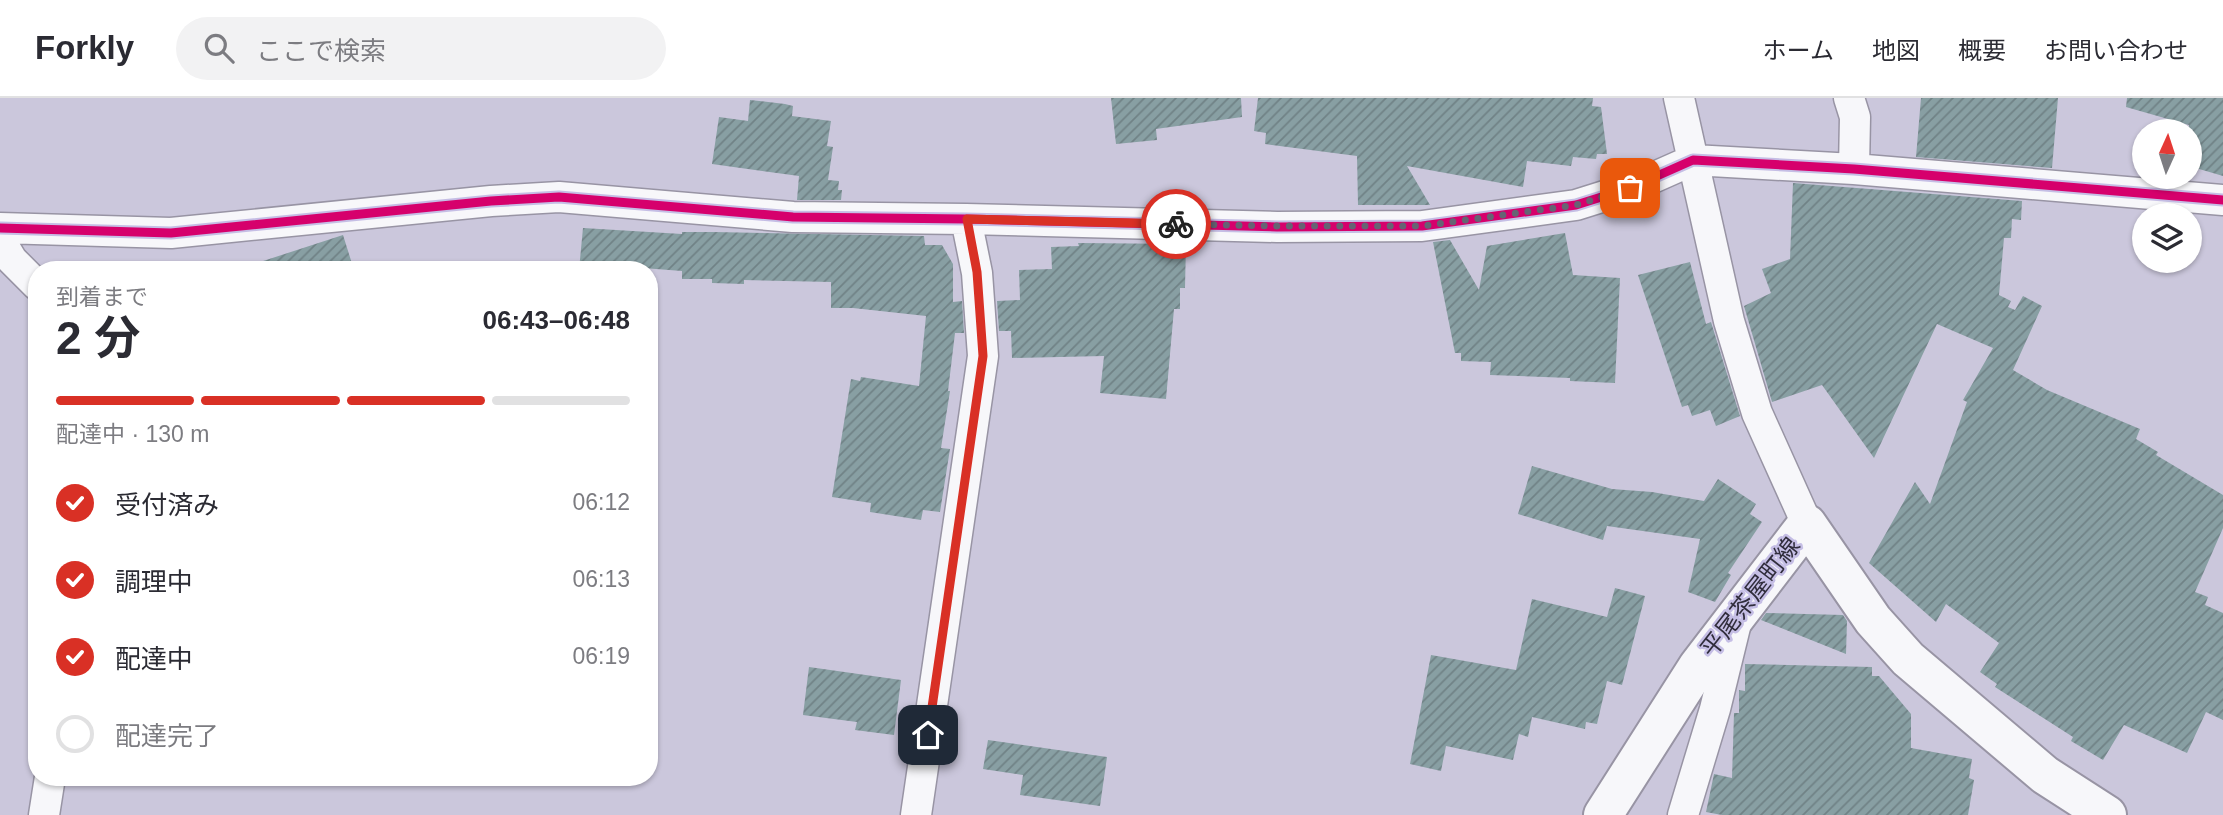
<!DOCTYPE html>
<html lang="ja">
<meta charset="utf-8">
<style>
:root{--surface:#fff;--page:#f2f2f3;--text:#2b2b33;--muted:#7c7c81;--line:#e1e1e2;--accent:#d93025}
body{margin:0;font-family:Helvetica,"Noto Sans JP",sans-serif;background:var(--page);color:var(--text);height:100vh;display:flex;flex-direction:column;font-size:26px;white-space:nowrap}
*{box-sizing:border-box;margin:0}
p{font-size:23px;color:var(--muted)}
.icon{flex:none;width:38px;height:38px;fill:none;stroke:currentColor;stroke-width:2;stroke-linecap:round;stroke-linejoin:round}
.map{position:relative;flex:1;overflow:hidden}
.drawer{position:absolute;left:28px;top:163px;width:630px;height:525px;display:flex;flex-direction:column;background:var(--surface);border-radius:28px;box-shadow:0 2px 5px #0004}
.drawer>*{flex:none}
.needle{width:46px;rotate:3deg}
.buttons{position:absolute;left:2132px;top:21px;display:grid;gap:14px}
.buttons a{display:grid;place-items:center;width:70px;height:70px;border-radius:50%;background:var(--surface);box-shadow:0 2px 5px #0004;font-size:35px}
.pin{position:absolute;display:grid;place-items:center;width:60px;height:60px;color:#fff;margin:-30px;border-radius:14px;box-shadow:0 4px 10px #0006}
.courier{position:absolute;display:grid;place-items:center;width:70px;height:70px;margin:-35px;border:5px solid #d93025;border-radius:50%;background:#fff;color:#222;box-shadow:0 2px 9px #0007}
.headline em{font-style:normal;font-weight:700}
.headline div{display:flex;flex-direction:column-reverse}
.headline{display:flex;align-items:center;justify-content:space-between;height:119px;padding:0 28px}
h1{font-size:46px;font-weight:700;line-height:52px}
.bar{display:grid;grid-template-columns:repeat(4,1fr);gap:10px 7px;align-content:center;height:84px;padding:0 28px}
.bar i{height:9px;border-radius:5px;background:var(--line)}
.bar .on{background:var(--accent)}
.bar p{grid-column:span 4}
ol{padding:0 28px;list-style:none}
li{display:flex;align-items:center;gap:21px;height:77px}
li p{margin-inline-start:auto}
li .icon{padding:7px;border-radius:50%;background:var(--accent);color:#fff;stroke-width:4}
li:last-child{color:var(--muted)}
li i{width:38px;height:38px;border:4px solid var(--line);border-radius:50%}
header{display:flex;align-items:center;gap:42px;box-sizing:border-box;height:98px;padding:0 35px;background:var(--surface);border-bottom:2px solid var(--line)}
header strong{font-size:33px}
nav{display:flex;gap:38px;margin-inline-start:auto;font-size:24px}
.search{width:490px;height:63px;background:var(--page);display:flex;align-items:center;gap:18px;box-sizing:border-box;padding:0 24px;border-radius:38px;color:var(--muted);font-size:26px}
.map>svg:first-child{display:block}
.building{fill:url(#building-hatch)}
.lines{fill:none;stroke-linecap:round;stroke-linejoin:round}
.street-casing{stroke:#9894a4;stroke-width:33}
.secondary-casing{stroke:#9894a4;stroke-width:42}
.street{stroke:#f7f7fa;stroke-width:30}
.secondary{stroke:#f7f7fa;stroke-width:38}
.cycleway-casing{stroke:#c5bee5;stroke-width:13}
.cycleway{stroke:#d6006c;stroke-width:9}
.done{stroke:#666374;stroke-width:7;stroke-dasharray:0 12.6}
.route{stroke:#d93025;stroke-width:9}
.labels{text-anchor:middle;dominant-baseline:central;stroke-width:5;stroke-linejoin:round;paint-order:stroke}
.street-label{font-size:24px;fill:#302d3c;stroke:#c5bee5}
</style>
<header>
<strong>Forkly</strong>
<div class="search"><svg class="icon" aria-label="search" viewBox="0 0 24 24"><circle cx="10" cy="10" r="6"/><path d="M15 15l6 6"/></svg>ここで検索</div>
<nav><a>ホーム</a><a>地図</a><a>概要</a><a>お問い合わせ</a></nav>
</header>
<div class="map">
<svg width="2223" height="717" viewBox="0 0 2223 717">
<defs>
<pattern id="building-hatch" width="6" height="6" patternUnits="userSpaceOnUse" patternTransform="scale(1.75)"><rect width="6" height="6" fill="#889fa3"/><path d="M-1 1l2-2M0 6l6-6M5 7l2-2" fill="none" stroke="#708286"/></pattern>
</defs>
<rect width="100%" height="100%" fill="#cbc7dc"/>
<path class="building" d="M1111 0H1241L1242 19 1156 31 1157 42 1116 46Z
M1258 0H1593L1592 8 1601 9 1607 56H1597L1596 61 1573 59 1571 68 1527 63 1523 89 1407 68 1430 107H1358L1357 58 1265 46 1266 35 1254 33Z
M1921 0H2058L2052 70 1916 59Z
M2127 0H2223V78L2189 68V27L2126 9Z
M750 2 785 6 793 8 792 18 831 23 827 48 833 49 828 82 839 83 838 92H842L841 102H797L799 78 712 66 719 19 748 23Z
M1793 85 2022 103 2021 122 2012 121 2011 140H2004L1999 197 2011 203 2008 209 2015 212 2023 198 2042 208 2013 272 2047 292 2140 331 2136 341 2158 354 2156 357 2223 397V430L2195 494 2208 499 2205 507 2223 515V622L2206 614 2187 655 2124 627 2103 662 2071 643 2073 639 1995 589 1997 586 1980 574 1999 545 1946 506 1936 524 1869 465 1915 384 1930 406 1967 304 1963 302 1993 250 1937 226 1874 360 1822 287 1772 304 1744 208 1771 195 1762 171 1790 161Z
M583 130 682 136V134H714L924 138 925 147H942L953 166V204L962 203 964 235H955L948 293H950L941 350 950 351 940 414 923 412 921 422 870 414 871 405 832 399 851 281 860 283 861 279 919 288 926 218 853 210H831V184L744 182V186L712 185V181H682V173L617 168 616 172H579Z
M1565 135 1573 177 1620 180 1615 285 1570 283V280L1490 277 1491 264 1461 263V255H1455L1433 144 1450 142 1479 192 1487 148Z
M343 137 354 172H258L257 165Z
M1078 145 1186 146 1185 190H1180V211H1174L1166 301 1100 295 1104 258 1012 260 1011 233H999L997 203 1020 202 1019 172 1052 171 1051 149 1079 148Z
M1690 164 1706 226 1711 224 1740 318 1716 328 1710 312 1692 318 1688 307 1682 309 1638 177Z
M1532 368 1612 391 1652 394 1704 403 1718 381 1756 406 1750 416 1762 424 1728 475 1731 477 1715 504 1688 494 1700 441 1607 428 1603 442 1518 416Z
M1615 490 1645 498 1622 587 1607 583 1597 626 1586 624 1585 631 1532 619 1528 639 1519 636 1513 662 1446 648 1441 673 1410 666 1431 557 1516 572 1532 501 1607 519Z
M1766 515 1843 517 1847 523 1846 556 1761 522Z
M1745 566 1872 569V578H1879L1911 616V650L1972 661 1969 680 1974 682 1968 717H1722L1706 714 1714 676 1732 680 1734 615H1739V592L1745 593Z
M809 569 901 582 894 637 855 632 857 624 803 617Z
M988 642 1107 659 1100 708 1020 697 1023 677 983 671Z"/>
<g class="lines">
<defs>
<path id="street" d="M1679 0 1729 223 1757 315 1807 426
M1849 0 1855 19 1854 71
M0 130 171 135 491 103 559 99 793 119 966 121 1277 129 1422 128 1576 107 1630 90 1693 62 1854 71 2223 102
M0 142 12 162 37 187
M44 717 50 679
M916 717 983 258 977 175 966 121
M1683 717 1715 611 1736 525"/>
<path id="secondary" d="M1603 717 1698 568 1807 426 1873 522 1908 561 2045 677 2107 717"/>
</defs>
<use href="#street" class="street-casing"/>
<use href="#secondary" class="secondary-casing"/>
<use href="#street" class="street"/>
<use href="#secondary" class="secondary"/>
<defs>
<path id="cycleway" d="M0 130 171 135 491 103 559 99 793 119 966 121 1277 129 1422 128 1576 107 1630 90 1693 62 1854 71 2223 102"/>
</defs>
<use href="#cycleway" class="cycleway-casing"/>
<use href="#cycleway" class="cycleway"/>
</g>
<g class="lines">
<path class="done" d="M1176 126 1277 128H1422L1576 107 1630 90"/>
<path class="route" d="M928 637 983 258 977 174 967 121 1176 126"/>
</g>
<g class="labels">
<g class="street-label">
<text transform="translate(1750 499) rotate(-52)">平尾茶屋町線</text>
</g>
</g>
</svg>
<div class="buttons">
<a><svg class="needle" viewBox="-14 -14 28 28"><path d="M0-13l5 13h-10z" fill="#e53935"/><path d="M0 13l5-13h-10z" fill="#7c7c81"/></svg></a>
<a><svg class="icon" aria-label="layers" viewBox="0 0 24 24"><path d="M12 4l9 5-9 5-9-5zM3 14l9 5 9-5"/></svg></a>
</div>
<div class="pin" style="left:1630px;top:90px;background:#ea580c"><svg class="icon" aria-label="bag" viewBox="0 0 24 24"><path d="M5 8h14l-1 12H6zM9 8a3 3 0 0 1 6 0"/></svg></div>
<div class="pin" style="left:928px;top:637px;background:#1f2937"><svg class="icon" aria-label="home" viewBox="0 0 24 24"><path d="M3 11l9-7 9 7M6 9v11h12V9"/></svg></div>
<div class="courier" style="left:1176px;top:126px"><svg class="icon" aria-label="bike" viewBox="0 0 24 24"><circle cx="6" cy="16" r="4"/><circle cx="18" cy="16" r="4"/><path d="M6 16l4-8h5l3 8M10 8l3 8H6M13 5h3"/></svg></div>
<section class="drawer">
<div class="headline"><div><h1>2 分</h1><p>到着まで</p></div><em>06:43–06:48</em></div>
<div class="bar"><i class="on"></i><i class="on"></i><i class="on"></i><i></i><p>配達中 · 130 m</p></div>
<ol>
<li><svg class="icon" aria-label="check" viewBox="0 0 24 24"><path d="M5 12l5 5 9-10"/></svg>受付済み<p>06:12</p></li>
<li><svg class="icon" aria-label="check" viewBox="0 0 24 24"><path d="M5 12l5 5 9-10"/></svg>調理中<p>06:13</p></li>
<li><svg class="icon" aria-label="check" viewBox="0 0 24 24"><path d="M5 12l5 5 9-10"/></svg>配達中<p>06:19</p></li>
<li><i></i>配達完了</li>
</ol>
</section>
</div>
